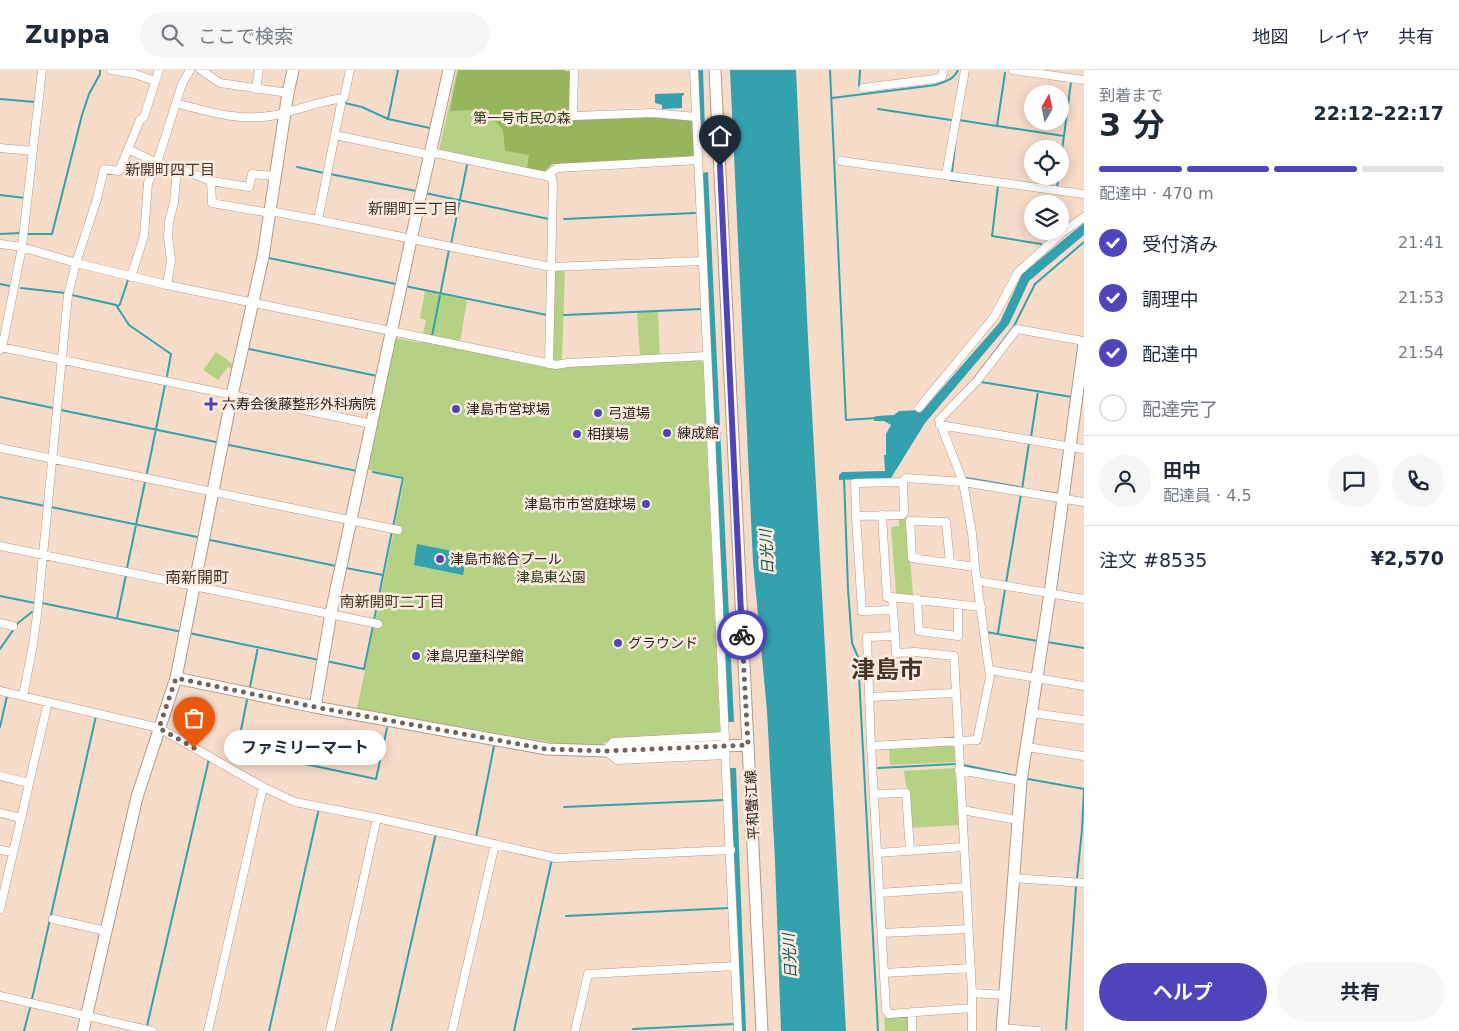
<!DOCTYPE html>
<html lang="ja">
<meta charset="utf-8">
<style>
:root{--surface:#fff;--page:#f6f6f7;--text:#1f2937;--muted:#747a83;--line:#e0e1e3;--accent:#5044bb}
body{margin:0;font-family:"DejaVu Sans","Noto Sans JP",sans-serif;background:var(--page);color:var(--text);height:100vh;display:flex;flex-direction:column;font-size:19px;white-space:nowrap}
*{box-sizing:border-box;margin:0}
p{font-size:16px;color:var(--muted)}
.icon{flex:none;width:28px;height:28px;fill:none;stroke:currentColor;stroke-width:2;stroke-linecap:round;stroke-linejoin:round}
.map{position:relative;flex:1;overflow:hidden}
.panel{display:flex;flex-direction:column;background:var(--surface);width:375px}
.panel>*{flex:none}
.needle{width:32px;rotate:9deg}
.buttons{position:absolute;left:1024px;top:15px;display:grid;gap:10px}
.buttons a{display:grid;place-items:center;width:45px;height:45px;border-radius:50%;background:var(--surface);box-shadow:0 2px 12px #0003;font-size:25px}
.pin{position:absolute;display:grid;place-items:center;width:42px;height:42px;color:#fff;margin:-51px -21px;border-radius:50% 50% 50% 0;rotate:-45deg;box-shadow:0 0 5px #0007}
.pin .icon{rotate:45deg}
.courier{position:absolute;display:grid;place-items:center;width:50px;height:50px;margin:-25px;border:4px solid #5044bb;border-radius:50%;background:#fff;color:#222;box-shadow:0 1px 6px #0007}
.bubble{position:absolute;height:35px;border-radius:18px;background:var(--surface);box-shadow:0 2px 12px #0003;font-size:16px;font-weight:700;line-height:35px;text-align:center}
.head em{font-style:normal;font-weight:700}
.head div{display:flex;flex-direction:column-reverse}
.head{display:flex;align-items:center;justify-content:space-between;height:85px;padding:0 15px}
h1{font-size:32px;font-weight:700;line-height:38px}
.bar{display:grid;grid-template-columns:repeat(4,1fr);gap:8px 5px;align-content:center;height:60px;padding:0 15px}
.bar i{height:6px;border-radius:4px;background:var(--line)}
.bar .on{background:var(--accent)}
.bar p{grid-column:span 4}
.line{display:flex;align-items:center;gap:12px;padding:0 15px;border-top:1px solid var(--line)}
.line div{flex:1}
.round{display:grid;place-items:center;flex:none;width:52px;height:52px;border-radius:26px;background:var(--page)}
ol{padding:0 15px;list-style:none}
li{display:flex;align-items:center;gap:15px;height:55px}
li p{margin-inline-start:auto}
li .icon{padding:5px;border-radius:50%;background:var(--accent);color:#fff;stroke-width:4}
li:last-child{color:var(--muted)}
li i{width:28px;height:28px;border:2px solid var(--line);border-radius:50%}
.cta{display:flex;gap:10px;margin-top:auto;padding:10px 15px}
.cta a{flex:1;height:58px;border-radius:30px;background:var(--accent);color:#fff;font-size:20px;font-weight:700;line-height:58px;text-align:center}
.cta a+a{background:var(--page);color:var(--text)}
header{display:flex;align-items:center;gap:30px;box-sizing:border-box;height:70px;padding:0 25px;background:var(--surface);border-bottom:1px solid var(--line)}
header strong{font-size:24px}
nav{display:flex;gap:28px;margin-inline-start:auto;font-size:18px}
.search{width:350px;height:45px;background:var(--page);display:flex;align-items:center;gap:12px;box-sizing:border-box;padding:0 18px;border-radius:28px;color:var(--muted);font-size:19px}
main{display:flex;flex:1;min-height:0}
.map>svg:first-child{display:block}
.green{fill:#b5d284}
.forest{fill:#96b55c}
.water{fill:#34a1ae}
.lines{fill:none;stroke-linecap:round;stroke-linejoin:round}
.stream{stroke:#34a1ae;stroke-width:2}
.street-casing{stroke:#b39988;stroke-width:9}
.secondary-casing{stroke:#b39988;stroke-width:13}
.street{stroke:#fff;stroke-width:8}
.secondary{stroke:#fff;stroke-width:11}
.done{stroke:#726258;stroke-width:5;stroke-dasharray:0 9}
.route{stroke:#5044bb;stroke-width:6}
.poi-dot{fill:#5044bb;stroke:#fcece0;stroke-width:2}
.labels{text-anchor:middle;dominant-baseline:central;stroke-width:5;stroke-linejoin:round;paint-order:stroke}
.park-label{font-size:14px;fill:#2d3914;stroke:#fcece0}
.poi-label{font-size:14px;fill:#2b211a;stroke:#fcece0;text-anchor:start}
.street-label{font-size:14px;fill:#2b211a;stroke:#fcece0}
.neighbourhood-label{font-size:15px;fill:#483324;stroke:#fcece0}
.water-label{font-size:15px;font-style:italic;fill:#125057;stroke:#fcece0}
.quarter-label{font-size:16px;fill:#483324;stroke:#fcece0}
.town-label{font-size:24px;font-weight:bold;fill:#483324;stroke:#fcece0}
</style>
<header>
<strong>Zuppa</strong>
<div class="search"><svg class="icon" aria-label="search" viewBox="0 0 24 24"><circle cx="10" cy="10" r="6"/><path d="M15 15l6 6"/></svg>ここで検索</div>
<nav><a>地図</a><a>レイヤ</a><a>共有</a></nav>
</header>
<main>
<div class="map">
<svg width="1084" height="961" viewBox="0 0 1084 961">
<rect width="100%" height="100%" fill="#f7dcca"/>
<path class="green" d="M457 0H563L573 5 570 49 645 45 694 86 552 94 544 102 439 80Z
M553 199H565L562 290 565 296 640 286 637 242 658 241 660 292 700 290 703 292 720 664 612 669 601 675 560 674 357 639 405 407 368 400 395 268 421 273 426 250 420 248 425 221 467 230 459 278 545 296Z
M216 282 233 294 232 299 228 297 218 310 203 300Z
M899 448H907L913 525 896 523 891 457 899 456Z
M954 675 955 692 890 695 889 679Z
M955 698 959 755 911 758 909 720 906 716 904 701Z
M906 946 909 948 908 961H885L884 948Z"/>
<path class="forest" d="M458 0H563L572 2 573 5 570 49 645 45 692 49 694 86 691 88 552 94 544 102 527 98 529 85 505 81 503 60 488 43 474 40 450 41Z"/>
<path class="water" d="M697 0H703L705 61 700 62Z
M730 0H796L808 269 846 961H781L775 791 767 641 753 492Z
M684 23V25L682 26V38L662 39V35L655 33V24Z
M708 102 734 652H728L702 103Z
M1084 153V165L1029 211 1009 254 925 353 891 408 839 410V405L842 402 885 401 884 385H886V364L891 355 884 351H874V347L877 346 894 345 899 341 923 340 1000 252 1022 204Z
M417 474 467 484 463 505 414 495Z
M730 698H736L746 961H740Z"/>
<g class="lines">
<path class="stream" d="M830 0 846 350 876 348
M859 16 860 0
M832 28 936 15C945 11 954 10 958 0
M0 29 35 32
M345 33 362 37 388 49 430 58
M878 39 951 50
M388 49 398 0
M959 50 997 56 1005 3
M997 56 1064 66
M1060 96 1071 12
M297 97 324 103
M952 102 956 68
M330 104 416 121
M951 108 950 110 979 113
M998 116 992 166 1041 174
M1057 117 1059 106
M425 123 549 149
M0 125 25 128
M564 149 695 143
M0 164 20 163
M27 164H52L82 45 89 24 100 4V0
M451 174 467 95
M269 188 396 214
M0 214 10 216
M405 216 547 245
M21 218 65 223
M72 225 116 235 129 255 171 284 167 306
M118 236 120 234 128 210
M564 245 702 239
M432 266 449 180
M249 279 377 306
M973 310 1014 256 1035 214 1084 172
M981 312 1072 327
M0 327 53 338
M61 340 216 372
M1031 367 1038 321
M229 375 357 401
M373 402 403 408 393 457
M147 403 165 315
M844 408 848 519 852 573 858 587 878 961
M967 408 1019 417
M1022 419 1029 373
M1041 421 1058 424
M0 427 45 436
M51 437 197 467
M210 470 336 496
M127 498 145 412
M346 498 383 505
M1006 513 1021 424
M0 526 35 533
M42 533 182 562
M117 548 126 505
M374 550 392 461
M986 562 1038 571
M189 563 319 590
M998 563 1005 519
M1047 572 1084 578
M0 579 18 553 32 542
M326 591 364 599 373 556
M250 617 258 577
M247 630 237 680 302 693
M0 657 7 626
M305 694 376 709 387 658
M963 695 1017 706
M878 698 955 694
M1028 709 1084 719
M564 737 725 730
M476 767 494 676
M1077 808 1082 760 1084 719
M566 846 729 838
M32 929 96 646
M147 956 209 689
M633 959 734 954
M1066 959 1076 817
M24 961 30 938
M269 961 319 738
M391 961 436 763
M514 961 552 789"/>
<defs>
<path id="street" d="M111 0 135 4 155 11
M201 0 220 13 288 23
M574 0 573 46 653 43 696 47
M694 0 725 669
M1013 0 1084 10
M863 18 935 9 942 7 943 0
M256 19 259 0
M342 29 318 150 551 197 703 191
M176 33 182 14 190 0
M335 65 430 85
M0 78 33 81
M128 79 157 93 194 104 211 111 249 117 252 104 276 106
M430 82 546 106 557 98 698 90
M841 91 1084 124
M946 105 965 0
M546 106 552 108 553 113 549 294
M211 111 212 133 270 143
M270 141 318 150
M0 174 22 177 76 193 167 215 556 295 568 293 707 286
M131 207 144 166 148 113 157 93 176 33C209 42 242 52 276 45 298 40 320 31 344 28L350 0
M167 215 171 191 168 166 169 152 174 132 177 99
M0 277 372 354
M0 280 2 278 22 177 42 0
M919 338 994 247 1018 202 1063 162 1084 147
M940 355 1084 379
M0 378 398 460
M903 412 904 442 902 445 856 446 862 541 893 540 895 566 867 567 871 676 886 940 889 944 972 938
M882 445 887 527H892L893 541
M856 446 855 413 903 412 906 408 963 412 1084 432
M0 476 378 554
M950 493 946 452 910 451 912 488 975 497
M977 511 1084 529
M892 527 981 537
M917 529 919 561 958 566V535
M0 553 13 556
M895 566 896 583 915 582 954 586 972 923V961
M989 600 1084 616
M0 621 159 658
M23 626 33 575 38 537 68 225 76 193 97 129 104 99 119 101 140 50 144 47 159 0
M870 627 955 623
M1032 643 1084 650
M159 658 263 717 295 732 377 748 556 788 731 780
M725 666 613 672 606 681 617 690 726 685
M871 676 977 670 990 607 989 600 975 497 972 463 963 412 939 350 977 311 1017 259 1084 271
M1027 677 1084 686
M725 682 738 961
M959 700 1021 711
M0 706 29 713
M874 724 906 723 910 781
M962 740 1018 750
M0 743 21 748
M0 780 13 782
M877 783 963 777
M1014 808 1084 813
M880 823 966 817
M0 839 48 632
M53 849 106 861
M882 863 968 859
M884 903 971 898
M972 923 1005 925
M0 926 152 961
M1002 958 1038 961
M208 961 263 717
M330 961 377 748
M452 961 495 774
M575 961 588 904 735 896
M912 961V942"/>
<path id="secondary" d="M715 0 762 961
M176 608 315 637 547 679 606 681 748 675
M315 637 331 543 420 128 449 0
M83 961 137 727 176 608 232 325 263 187 288 23 293 0
M1002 961 1021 711 1050 523 1084 274"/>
</defs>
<use href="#street" class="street-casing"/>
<use href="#secondary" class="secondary-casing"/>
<use href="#street" class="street"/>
<use href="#secondary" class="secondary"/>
</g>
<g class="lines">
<path class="done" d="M194 678 159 658 176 608 315 637 546 679 606 681 748 675 742 565"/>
<path class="route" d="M720 96 742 565"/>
</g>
<g class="poi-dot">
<path d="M208.5 326.5h5v5h5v5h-5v5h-5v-5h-5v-5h5z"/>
<circle cx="456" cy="339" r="5"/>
<circle cx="598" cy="343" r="5"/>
<circle cx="667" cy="363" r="5"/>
<circle cx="577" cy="364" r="5"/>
<circle cx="646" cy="434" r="5"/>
<circle cx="440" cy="489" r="5"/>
<circle cx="618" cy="573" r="5"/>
<circle cx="416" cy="586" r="5"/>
</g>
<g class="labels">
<g class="park-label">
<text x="522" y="48">第一号市民の森</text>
<text x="551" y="507">津島東公園</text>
</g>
<g class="poi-label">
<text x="222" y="334">六寿会後藤整形外科病院</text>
<text x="466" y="339">津島市営球場</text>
<text x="608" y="343">弓道場</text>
<text x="677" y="363">練成館</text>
<text x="587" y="364">相撲場</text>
<text x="636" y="434" text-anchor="end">津島市市営庭球場</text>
<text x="450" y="489">津島市総合プール</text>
<text x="628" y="573">グラウンド</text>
<text x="426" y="586">津島児童科学館</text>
</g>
<g class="street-label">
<text transform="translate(752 735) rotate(-93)">平和蟹江線</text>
</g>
<g class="neighbourhood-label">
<text x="170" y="100">新開町四丁目</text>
<text x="413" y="139">新開町三丁目</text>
<text x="392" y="532">南新開町二丁目</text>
</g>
<g class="water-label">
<text transform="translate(767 482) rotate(-93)">日光川</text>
<text transform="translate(790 886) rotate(-93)">日光川</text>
</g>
<g class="quarter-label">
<text x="197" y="507">南新開町</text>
</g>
<g class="town-label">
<text x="887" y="600">津島市</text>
</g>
</g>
</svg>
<div class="buttons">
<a><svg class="needle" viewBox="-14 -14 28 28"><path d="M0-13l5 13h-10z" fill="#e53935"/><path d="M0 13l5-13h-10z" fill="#747a83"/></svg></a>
<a><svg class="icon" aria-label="locate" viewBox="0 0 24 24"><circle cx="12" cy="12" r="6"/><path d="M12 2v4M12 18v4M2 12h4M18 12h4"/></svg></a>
<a><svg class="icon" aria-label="layers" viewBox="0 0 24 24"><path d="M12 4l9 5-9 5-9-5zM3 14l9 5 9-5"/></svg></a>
</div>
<div class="pin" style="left:194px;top:678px;background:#ea580c"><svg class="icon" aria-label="bag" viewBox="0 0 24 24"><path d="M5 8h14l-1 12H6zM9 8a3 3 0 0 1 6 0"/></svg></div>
<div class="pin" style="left:720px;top:96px;background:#1f2937"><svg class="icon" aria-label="home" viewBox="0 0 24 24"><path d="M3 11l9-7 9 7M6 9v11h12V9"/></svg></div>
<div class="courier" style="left:742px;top:565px"><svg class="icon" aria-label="bike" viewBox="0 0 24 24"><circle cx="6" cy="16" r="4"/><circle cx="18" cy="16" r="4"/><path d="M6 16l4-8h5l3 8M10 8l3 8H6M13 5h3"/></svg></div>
<div class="bubble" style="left:224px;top:660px;width:162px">ファミリーマート</div>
</div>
<section class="panel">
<div class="head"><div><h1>3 分</h1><p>到着まで</p></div><em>22:12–22:17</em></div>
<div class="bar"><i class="on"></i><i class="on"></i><i class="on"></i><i></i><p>配達中 · 470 m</p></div>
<ol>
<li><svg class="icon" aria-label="check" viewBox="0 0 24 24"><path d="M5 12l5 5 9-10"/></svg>受付済み<p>21:41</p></li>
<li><svg class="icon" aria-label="check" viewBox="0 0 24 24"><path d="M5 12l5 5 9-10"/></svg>調理中<p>21:53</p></li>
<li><svg class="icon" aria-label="check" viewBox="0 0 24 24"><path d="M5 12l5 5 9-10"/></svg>配達中<p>21:54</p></li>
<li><i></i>配達完了</li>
</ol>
<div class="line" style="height:90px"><a class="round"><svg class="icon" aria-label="person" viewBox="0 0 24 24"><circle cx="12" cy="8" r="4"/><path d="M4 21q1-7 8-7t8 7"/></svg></a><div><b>田中</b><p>配達員 · 4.5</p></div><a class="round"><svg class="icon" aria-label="chat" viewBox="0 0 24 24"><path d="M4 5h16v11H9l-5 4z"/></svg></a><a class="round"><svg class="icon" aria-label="phone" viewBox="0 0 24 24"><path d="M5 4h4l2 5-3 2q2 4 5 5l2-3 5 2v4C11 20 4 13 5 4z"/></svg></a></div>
<div class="line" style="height:65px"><div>注文 #8535</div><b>¥2,570</b></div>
<div class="cta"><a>ヘルプ</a><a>共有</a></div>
</section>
</main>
